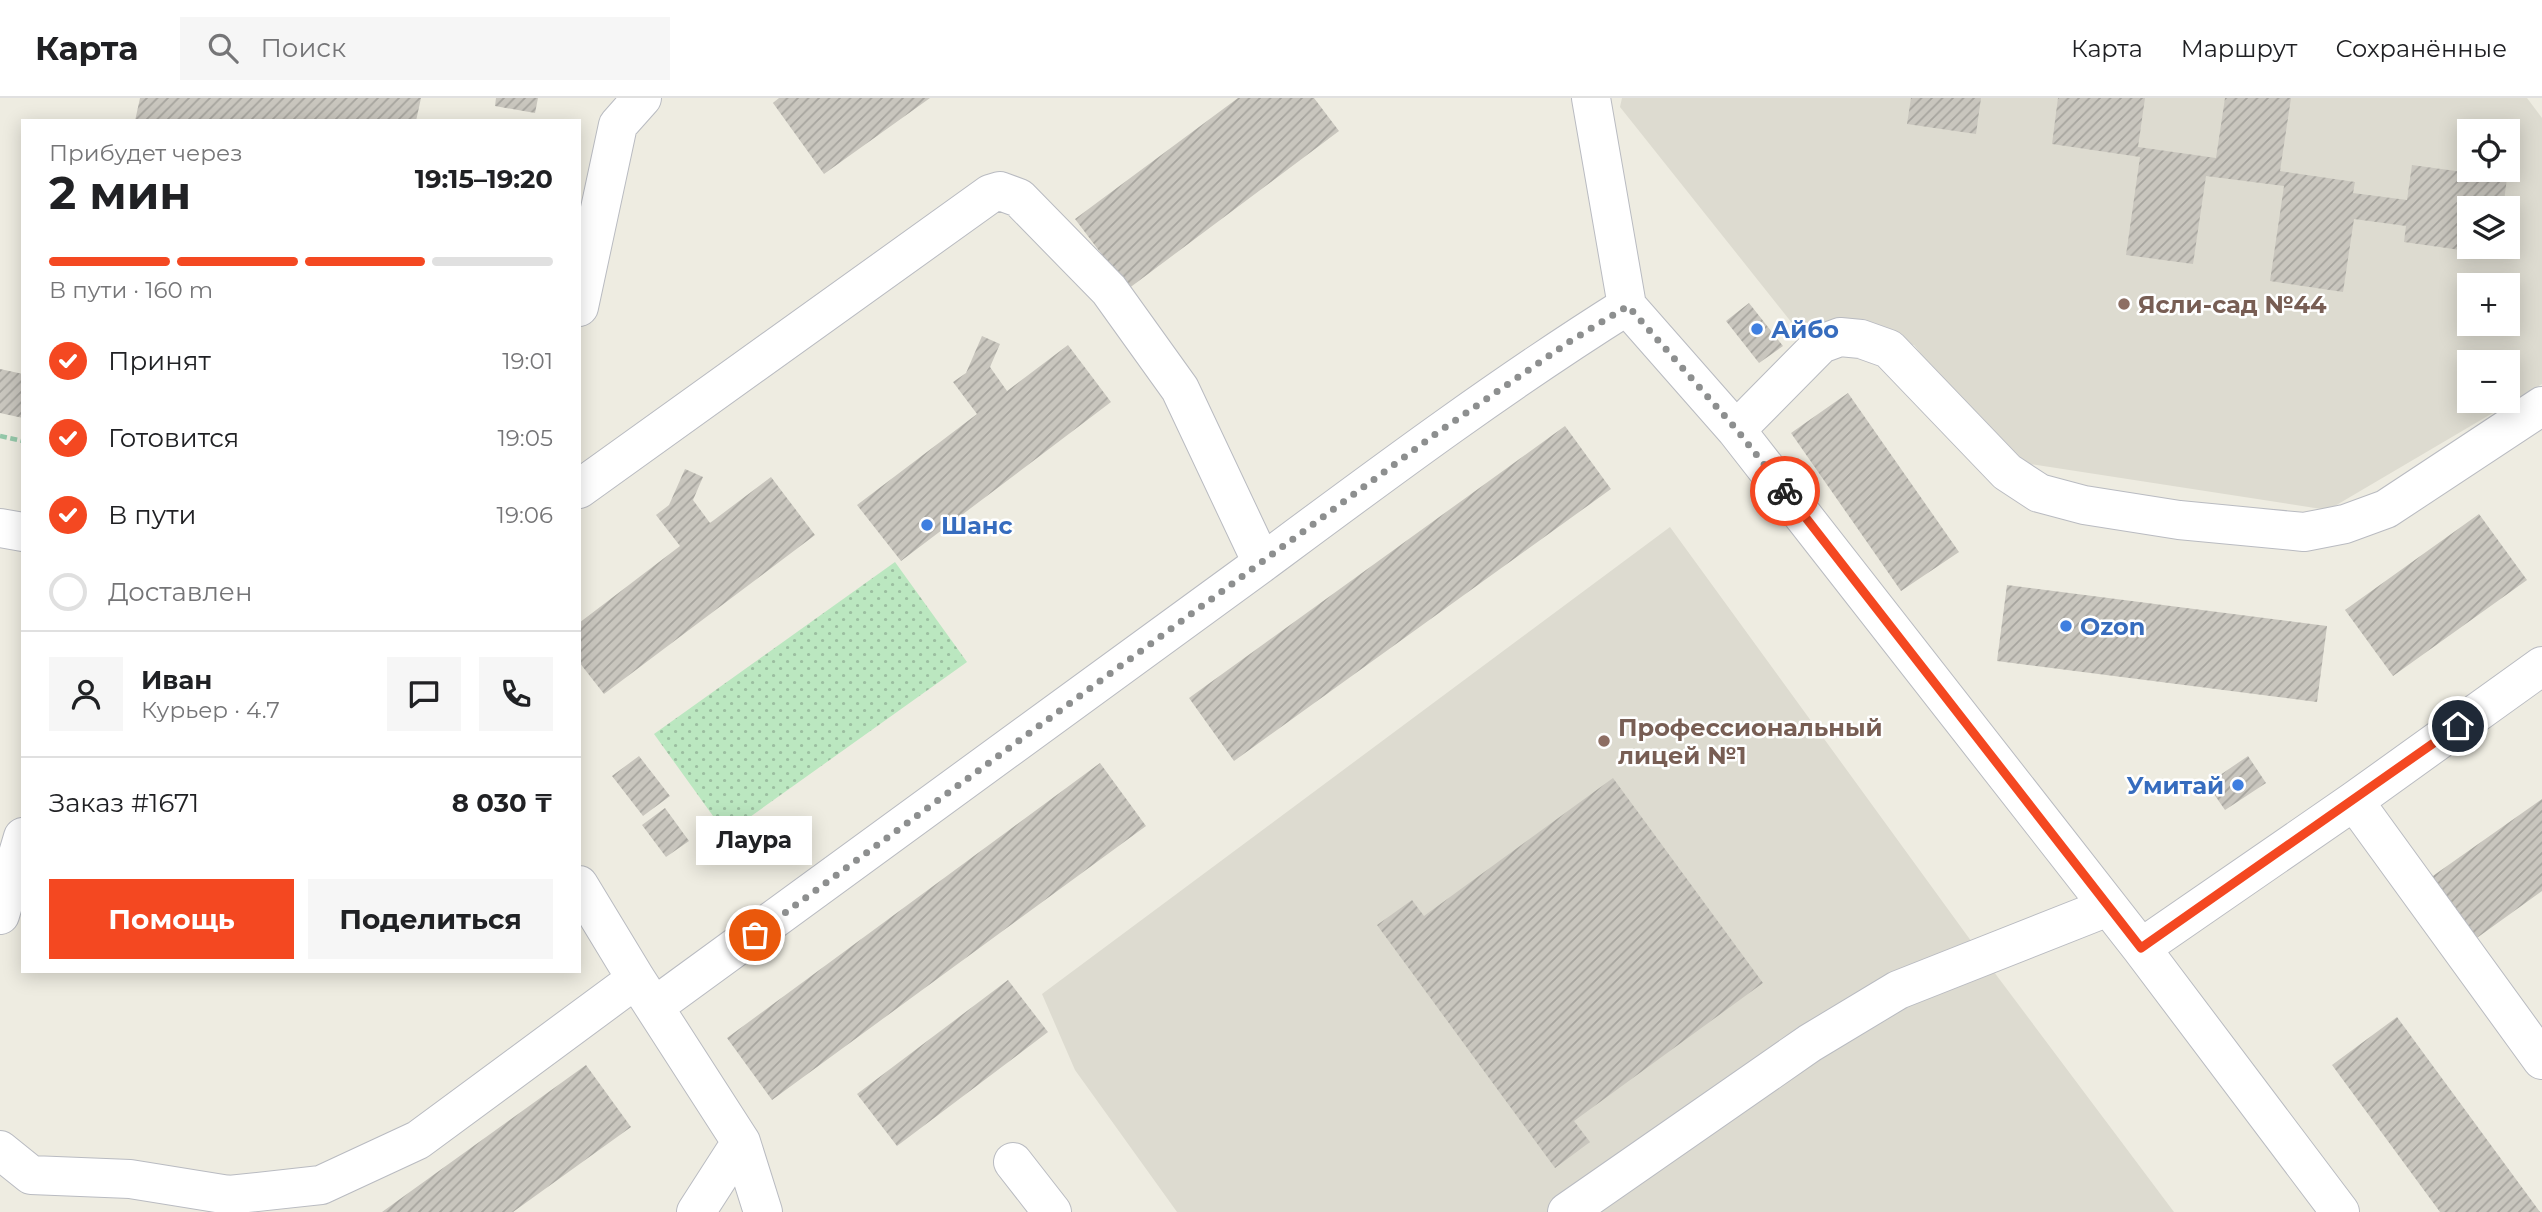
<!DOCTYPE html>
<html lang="ru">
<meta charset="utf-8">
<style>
:root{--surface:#fff;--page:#f6f6f6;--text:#202124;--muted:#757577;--line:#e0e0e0;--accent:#f44821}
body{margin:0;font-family:Montserrat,sans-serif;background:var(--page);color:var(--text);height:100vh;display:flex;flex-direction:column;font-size:26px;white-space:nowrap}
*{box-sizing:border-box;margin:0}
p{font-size:23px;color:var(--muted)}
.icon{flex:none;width:38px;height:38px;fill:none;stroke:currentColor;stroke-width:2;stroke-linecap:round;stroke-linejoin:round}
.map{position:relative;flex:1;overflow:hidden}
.panel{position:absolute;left:21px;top:21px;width:560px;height:854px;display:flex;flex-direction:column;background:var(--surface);border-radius:0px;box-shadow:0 4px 18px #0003}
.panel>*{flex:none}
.fabs{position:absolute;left:2457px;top:21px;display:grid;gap:14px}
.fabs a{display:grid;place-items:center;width:63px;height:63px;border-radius:0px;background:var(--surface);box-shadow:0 4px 18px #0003;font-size:35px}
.pin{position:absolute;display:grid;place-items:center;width:60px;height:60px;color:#fff;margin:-30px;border:4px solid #fff;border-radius:50%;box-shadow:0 2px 7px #0007}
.courier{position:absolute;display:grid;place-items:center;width:70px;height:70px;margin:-35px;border:5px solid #f44821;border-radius:50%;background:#fff;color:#222;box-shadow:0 2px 9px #0007}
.bubble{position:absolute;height:49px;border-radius:0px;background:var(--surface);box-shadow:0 4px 18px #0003;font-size:23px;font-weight:700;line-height:49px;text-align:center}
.overview em{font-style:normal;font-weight:700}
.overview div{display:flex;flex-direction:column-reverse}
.overview{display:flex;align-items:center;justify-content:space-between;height:119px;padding:0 28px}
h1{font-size:46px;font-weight:700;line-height:52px}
.bar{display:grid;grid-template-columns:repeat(4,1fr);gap:10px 7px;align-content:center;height:84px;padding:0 28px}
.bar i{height:9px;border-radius:5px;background:var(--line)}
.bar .active{background:var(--accent)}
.bar p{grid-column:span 4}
.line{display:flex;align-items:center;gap:18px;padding:0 28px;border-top:2px solid var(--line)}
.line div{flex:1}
.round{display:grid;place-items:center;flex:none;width:74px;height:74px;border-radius:0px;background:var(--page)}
ol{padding:0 28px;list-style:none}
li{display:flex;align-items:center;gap:21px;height:77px}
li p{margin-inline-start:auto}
li .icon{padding:7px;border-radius:50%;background:var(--accent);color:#fff;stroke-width:4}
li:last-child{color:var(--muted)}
li i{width:38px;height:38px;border:4px solid var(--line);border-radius:50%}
.action{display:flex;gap:14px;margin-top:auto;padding:14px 28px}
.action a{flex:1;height:80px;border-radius:0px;background:var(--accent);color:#fff;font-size:28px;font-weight:700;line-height:80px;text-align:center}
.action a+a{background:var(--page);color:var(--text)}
header{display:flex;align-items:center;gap:42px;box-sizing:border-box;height:98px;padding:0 35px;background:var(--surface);border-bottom:2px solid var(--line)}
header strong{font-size:33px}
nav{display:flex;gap:38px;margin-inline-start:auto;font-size:24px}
.search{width:490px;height:63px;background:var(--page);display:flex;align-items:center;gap:18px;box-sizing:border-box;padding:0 24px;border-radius:0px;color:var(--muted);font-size:26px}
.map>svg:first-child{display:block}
.education{fill:#dddbd0;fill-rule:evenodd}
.park{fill:url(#park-dots)}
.building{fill:url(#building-hatch)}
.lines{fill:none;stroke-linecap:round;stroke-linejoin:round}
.minor-casing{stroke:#b9bbc1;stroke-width:40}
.path{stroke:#94c8a9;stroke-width:4.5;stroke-dasharray:7 3.5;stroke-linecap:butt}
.minor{stroke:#fff;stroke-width:38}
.done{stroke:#8d8f8f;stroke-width:7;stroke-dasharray:0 12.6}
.route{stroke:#f44821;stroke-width:9}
.education-dot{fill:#8d6e63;stroke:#fff;stroke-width:2.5}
.shop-dot{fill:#3f7fe0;stroke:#fff;stroke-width:2.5}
.labels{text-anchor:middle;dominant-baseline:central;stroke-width:5;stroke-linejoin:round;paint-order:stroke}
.education-label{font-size:24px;font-weight:bold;fill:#785e54;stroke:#fff;text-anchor:start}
.shop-label{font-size:24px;font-weight:bold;fill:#366cbe;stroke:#fff;text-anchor:start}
</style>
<header>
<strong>Карта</strong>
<div class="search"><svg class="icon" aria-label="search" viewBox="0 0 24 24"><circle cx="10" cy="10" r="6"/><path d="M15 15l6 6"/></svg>Поиск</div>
<nav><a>Карта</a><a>Маршрут</a><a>Сохранённые</a></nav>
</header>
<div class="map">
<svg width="2542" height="1114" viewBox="0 0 2542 1114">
<defs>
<pattern id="park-dots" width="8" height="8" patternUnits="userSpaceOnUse" patternTransform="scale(1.75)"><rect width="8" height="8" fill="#bbe7c0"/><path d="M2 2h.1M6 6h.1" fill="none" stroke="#9bbea0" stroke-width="1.8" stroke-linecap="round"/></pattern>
<pattern id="building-hatch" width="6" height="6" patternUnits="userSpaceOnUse" patternTransform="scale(1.75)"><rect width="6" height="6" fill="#c9c6be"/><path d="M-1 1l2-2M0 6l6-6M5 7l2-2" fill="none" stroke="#a6a49e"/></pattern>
</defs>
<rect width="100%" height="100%" fill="#eeece1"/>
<path class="education" d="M1622 0H2527L2542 20V286L2328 412 2004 362 1914 247 1796 230 1620 9ZM2469 33H2508V72H2469ZM2469 110H2508V149H2469ZM2469 187H2508V226H2469ZM2469 264H2508V303H2469Z
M1670 429 1982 858 2174 1114H1177L1075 972 1042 896Z"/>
<path class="park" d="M895 464 967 564 726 736 654 636Z"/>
<path class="building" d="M140 0H421L416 23H135Z
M496 0H538L535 15 495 8Z
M779 0H930L824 76 773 5Z
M1238 0H1314L1339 33 1128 191 1075 121Z
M1911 0H1981L1976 36 1907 26Z
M2058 0H2145L2138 49 2216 60 2225 0H2291L2280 73 2355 84 2353 95 2407 102 2412 67 2507 80 2503 110H2469V149H2497L2496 157 2404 144 2406 128 2354 121 2343 194 2270 183 2284 88 2206 78 2193 166 2126 157 2140 59 2052 46Z
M1749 205 1783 248 1759 265 1726 223Z
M982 238 1000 246 990 269 1007 293 1068 247 1111 304 901 463 857 407 977 316 953 284 966 275Z
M0 271 23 276V320L0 315Z
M1848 295 1959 454 1901 493 1791 335Z
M1565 328 1611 391 1234 663 1189 600Z
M685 371 703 379 693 402 710 425 771 379 815 437 604 596 579 564V525L680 448 656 417 669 407Z
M2479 416 2527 482 2393 578 2345 512Z
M2007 487 2327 528 2317 604 1997 563Z
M639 658 670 698 643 718 612 678Z
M2248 658 2266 685 2225 712 2207 686Z
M1100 665 1146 728 772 1002 727 940Z
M1613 680 1763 885 1574 1023 1590 1044 1555 1070 1377 827 1412 802 1424 818Z
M2542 701V793L2474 842 2430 780Z
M665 710 689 743 666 759 642 727Z
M1008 882 1048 934 897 1048 857 996Z
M2397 919 2540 1114H2440L2332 967Z
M586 967 631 1029 513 1114H382Z"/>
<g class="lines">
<defs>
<path id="minor" d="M1591 0 1627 208 1736 332 2141 850 2340 1114
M579 209 618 27 642 0
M1736 332 1821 246 1840 239 1861 241 1889 251 2007 374 2039 395 2084 407 2179 422 2304 434 2345 426 2386 411 2542 308
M579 391 990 96 1000 93 1019 100 1109 192 1180 291 1262 465C1382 376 1501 287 1627 208
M0 430 23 434
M2354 703 2542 962
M579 787 636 881 741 1044 763 1114
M0 817 23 739
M2141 850 2354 703 2542 568
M655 908 1262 465
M0 1052 31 1077 130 1081 229 1097 321 1087 418 1042 636 881
M1013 1064 1052 1114
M696 1114 741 1044
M1567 1114 1810 945 1898 892 2108 809"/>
</defs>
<use href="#minor" class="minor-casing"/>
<path class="path" d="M0 338 23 343"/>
<use href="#minor" class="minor"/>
</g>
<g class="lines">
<path class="done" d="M755 837 1437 335 1572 242 1628 208 1737 332 1785 393"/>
<path class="route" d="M1785 393 2141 850 2458 628"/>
</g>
<g class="education-dot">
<circle cx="2124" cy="206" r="7"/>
<circle cx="1604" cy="643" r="7"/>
</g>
<g class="shop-dot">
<circle cx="1757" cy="231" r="7"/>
<circle cx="927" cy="427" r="7"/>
<circle cx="2066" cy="528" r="7"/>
<circle cx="2238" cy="687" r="7"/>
</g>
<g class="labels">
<g class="education-label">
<text x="2138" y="206">Ясли-сад №44</text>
<text x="1618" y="629">Профессиональный<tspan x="1618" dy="28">лицей №1</tspan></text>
</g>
<g class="shop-label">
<text x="1771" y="231">Айбо</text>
<text x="941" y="427">Шанс</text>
<text x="2080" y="528">Ozon</text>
<text x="2224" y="687" text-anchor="end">Умитай</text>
</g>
</g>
</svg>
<div class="fabs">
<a><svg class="icon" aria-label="locate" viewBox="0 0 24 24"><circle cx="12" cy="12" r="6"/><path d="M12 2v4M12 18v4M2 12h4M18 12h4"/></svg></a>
<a><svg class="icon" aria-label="layers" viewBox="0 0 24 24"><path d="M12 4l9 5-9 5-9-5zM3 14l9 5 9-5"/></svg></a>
<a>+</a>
<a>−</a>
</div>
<div class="pin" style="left:755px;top:837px;background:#ea580c"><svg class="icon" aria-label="bag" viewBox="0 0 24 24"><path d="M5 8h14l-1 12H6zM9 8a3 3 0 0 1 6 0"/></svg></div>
<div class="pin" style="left:2458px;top:628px;background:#1f2937"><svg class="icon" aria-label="home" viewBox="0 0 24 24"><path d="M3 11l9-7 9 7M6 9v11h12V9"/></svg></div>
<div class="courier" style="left:1785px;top:393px"><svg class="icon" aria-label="bike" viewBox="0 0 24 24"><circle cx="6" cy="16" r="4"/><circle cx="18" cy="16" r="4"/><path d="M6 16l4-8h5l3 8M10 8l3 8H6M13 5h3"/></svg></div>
<div class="bubble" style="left:696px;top:718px;width:116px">Лаура</div>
<section class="panel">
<div class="overview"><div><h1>2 мин</h1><p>Прибудет через</p></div><em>19:15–19:20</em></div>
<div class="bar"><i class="active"></i><i class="active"></i><i class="active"></i><i></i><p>В пути · 160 m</p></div>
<ol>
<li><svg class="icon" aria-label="check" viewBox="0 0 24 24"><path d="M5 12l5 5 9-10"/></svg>Принят<p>19:01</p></li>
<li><svg class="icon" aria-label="check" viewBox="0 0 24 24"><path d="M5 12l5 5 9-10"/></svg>Готовится<p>19:05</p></li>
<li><svg class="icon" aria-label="check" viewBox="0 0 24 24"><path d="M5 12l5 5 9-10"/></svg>В пути<p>19:06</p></li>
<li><i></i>Доставлен</li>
</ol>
<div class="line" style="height:126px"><a class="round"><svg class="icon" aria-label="person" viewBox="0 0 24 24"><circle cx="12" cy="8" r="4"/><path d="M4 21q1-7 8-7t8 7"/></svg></a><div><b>Иван</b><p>Курьер · 4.7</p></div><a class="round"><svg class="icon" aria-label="chat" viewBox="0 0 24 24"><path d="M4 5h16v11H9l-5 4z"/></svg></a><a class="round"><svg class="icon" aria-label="phone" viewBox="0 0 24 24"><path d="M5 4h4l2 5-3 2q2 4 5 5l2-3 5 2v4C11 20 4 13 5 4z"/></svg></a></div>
<div class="line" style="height:91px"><div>Заказ #1671</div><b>8 030 ₸</b></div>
<div class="action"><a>Помощь</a><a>Поделиться</a></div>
</section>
</div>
